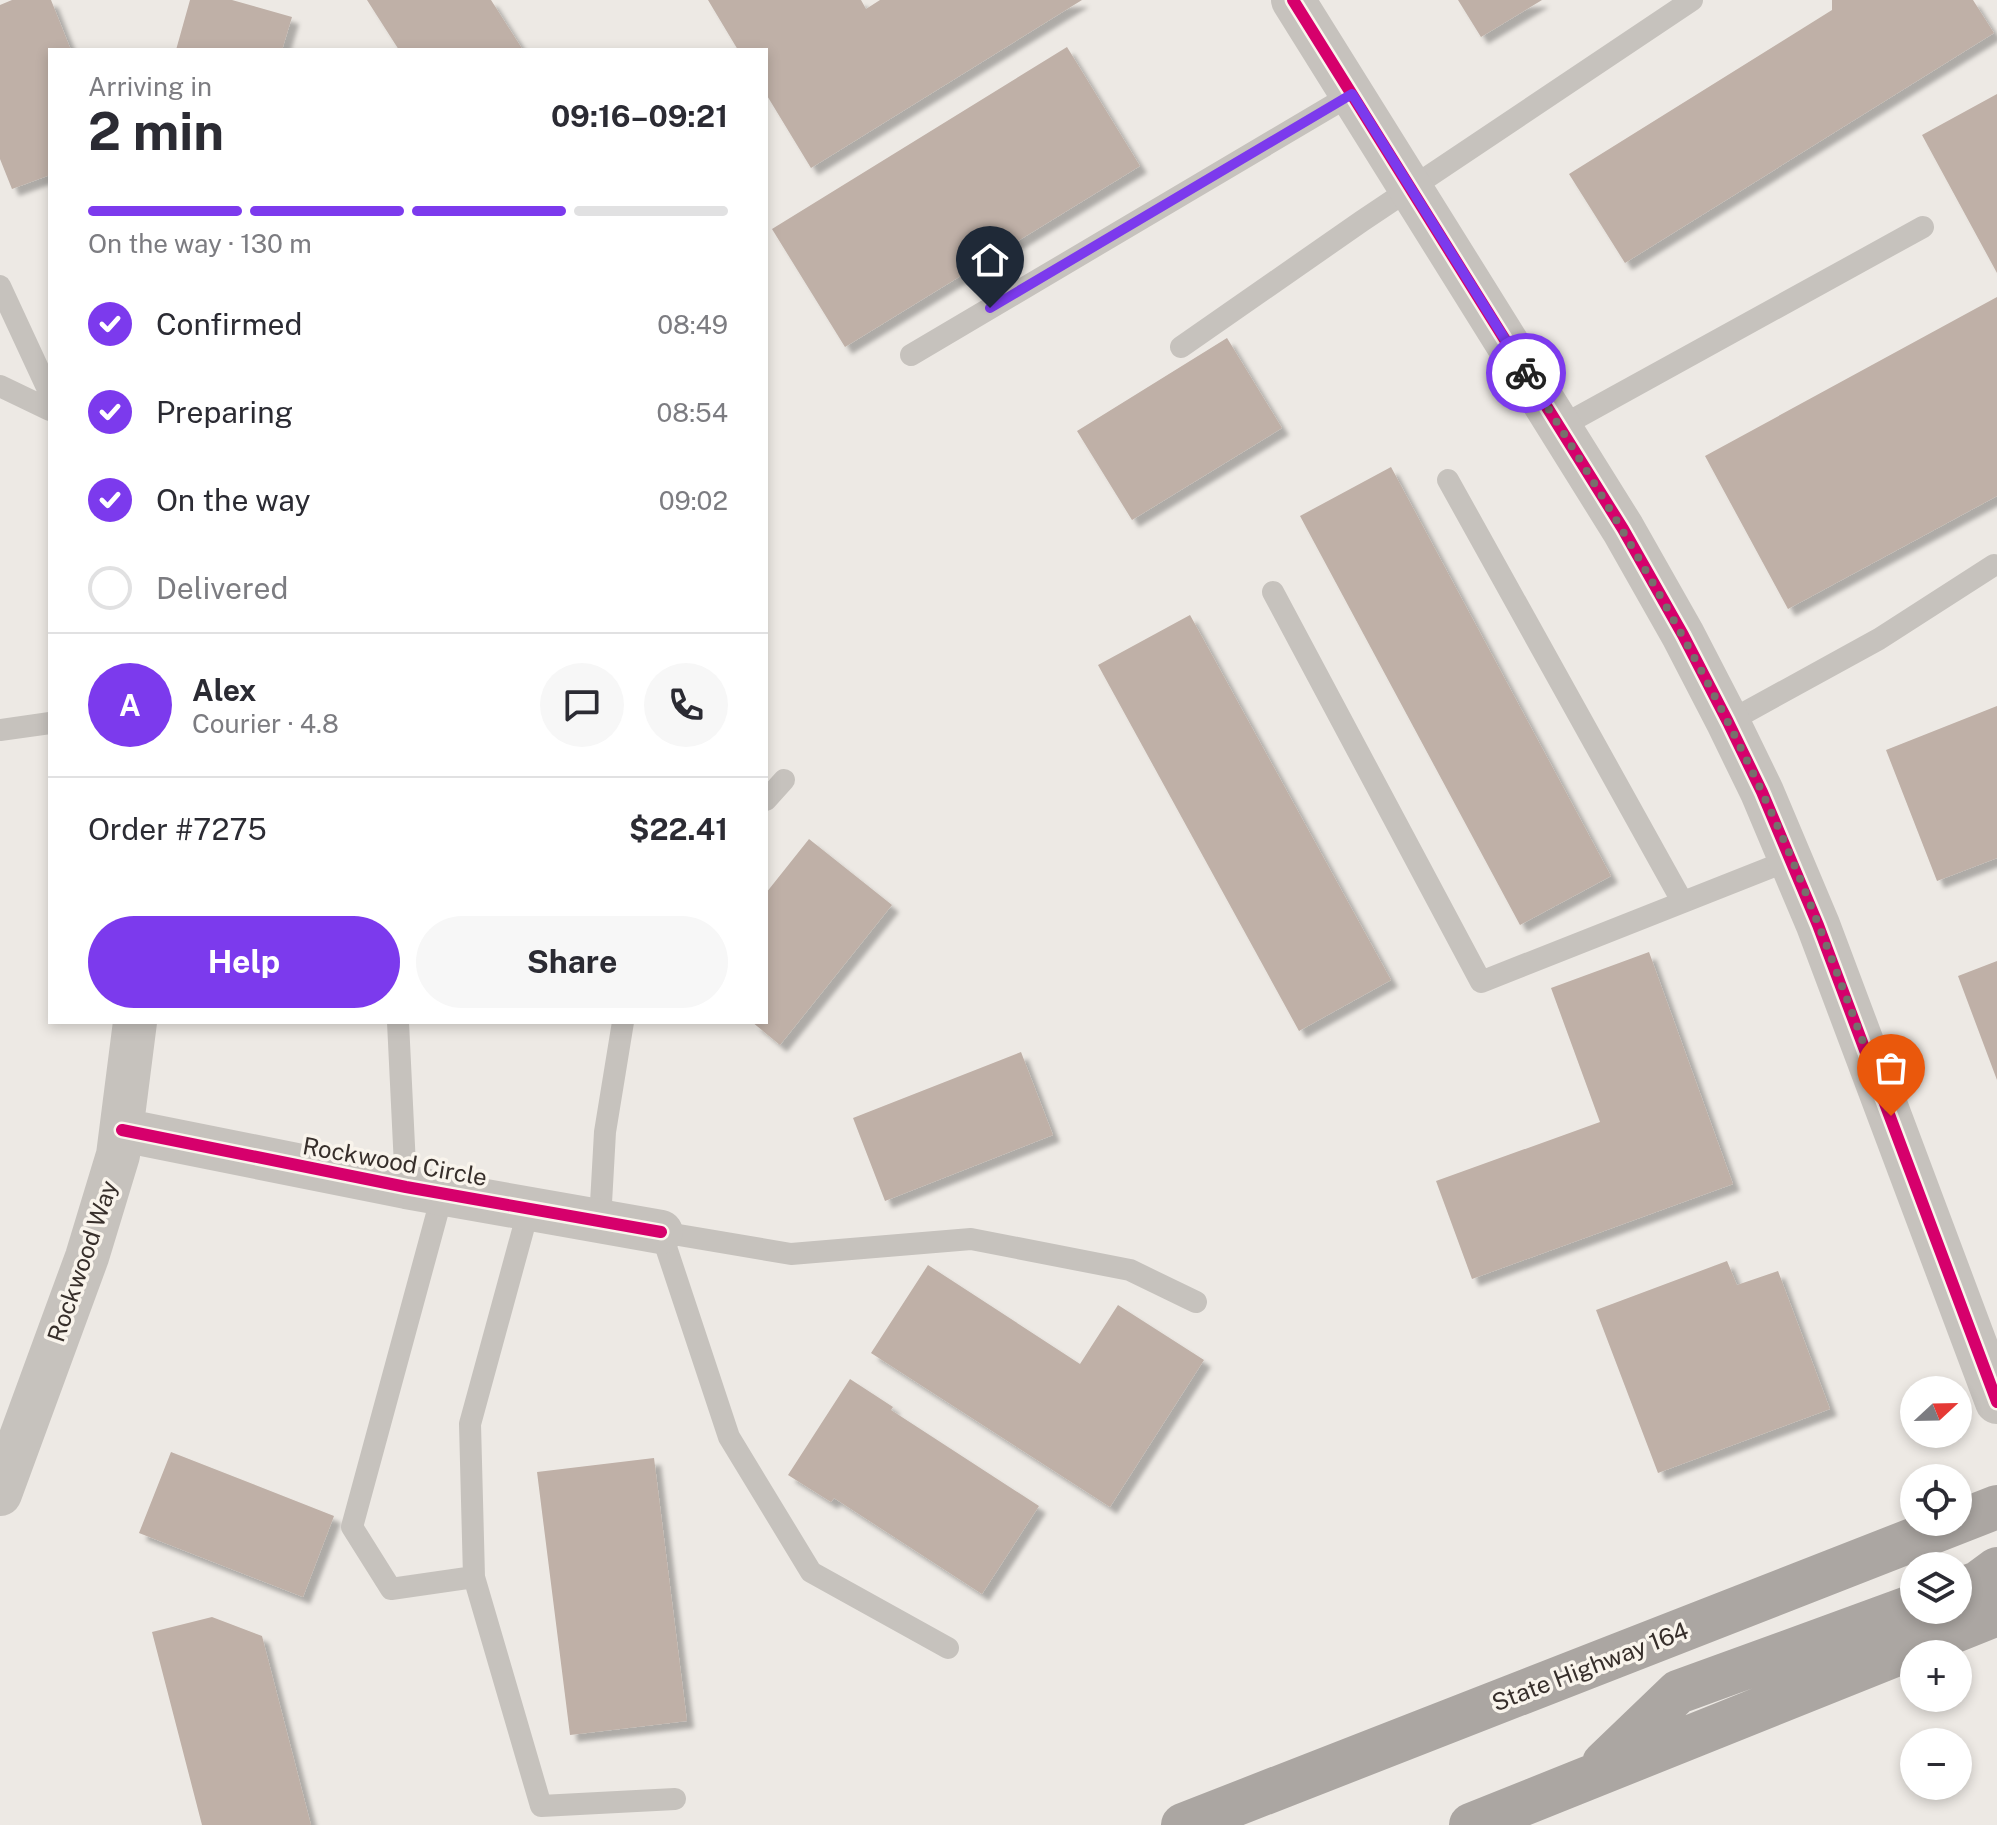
<!DOCTYPE html>
<meta charset="utf-8">
<style>
:root{--surface:#fff;--page:#f7f7f7;--text:#2b2b33;--muted:#7c7c81;--line:#e1e1e2;--accent:#7c3aed}
body{margin:0;font-family:"Public Sans",sans-serif;background:var(--page);color:var(--text);height:100vh;display:flex;flex-direction:column;font-size:30px;white-space:nowrap}
*{box-sizing:border-box;margin:0}
p{font-size:26px;color:var(--muted)}
.icon{flex:none;width:44px;height:44px;fill:none;stroke:currentColor;stroke-width:2;stroke-linecap:round;stroke-linejoin:round}
.map{position:relative;flex:1;overflow:hidden}
.drawer{position:absolute;left:48px;top:48px;width:720px;height:976px;display:flex;flex-direction:column;background:var(--surface);border-radius:0px;box-shadow:0 4px 12px #0003}
.drawer>*{flex:none}
.needle{width:52px;rotate:68deg}
.tools{position:absolute;left:1900px;top:1376px;display:grid;gap:16px}
.tools a{display:grid;place-items:center;width:72px;height:72px;border-radius:50%;background:var(--surface);box-shadow:0 4px 12px #0003;font-size:40px}
.pin{position:absolute;display:grid;place-items:center;width:68px;height:68px;color:#fff;margin:-82px -34px;border-radius:50% 50% 50% 0;rotate:-45deg;box-shadow:0 0 8px #0007}
.pin .icon{rotate:45deg}
.courier{position:absolute;display:grid;place-items:center;width:80px;height:80px;margin:-40px;border:6px solid #7c3aed;border-radius:50%;background:#fff;color:#222;box-shadow:0 2px 10px #0007}
.summary em{font-style:normal;font-weight:700}
.summary div{display:flex;flex-direction:column-reverse}
.summary{display:flex;align-items:center;justify-content:space-between;height:136px;padding:0 40px}
h1{font-size:52px;font-weight:700;line-height:60px}
.bar{display:grid;grid-template-columns:repeat(4,1fr);gap:12px 8px;align-content:center;height:96px;padding:0 40px}
.bar i{height:10px;border-radius:6px;background:var(--line)}
.bar .selected{background:var(--accent)}
.bar p{grid-column:span 4}
.line{display:flex;align-items:center;gap:20px;padding:0 40px;border-top:2px solid var(--line)}
.line div{flex:1}
.round{display:grid;place-items:center;flex:none;width:84px;height:84px;border-radius:42px;background:var(--page)}
ol{padding:0 40px;list-style:none}
li{display:flex;align-items:center;gap:24px;height:88px}
li p{margin-inline-start:auto}
li .icon{padding:8px;border-radius:50%;background:var(--accent);color:#fff;stroke-width:4}
li:last-child{color:var(--muted)}
li i{width:44px;height:44px;border:4px solid var(--line);border-radius:50%}
.action{display:flex;gap:16px;margin-top:auto;padding:16px 40px}
.action a{flex:1;height:92px;border-radius:48px;background:var(--accent);color:#fff;font-size:32px;font-weight:700;line-height:92px;text-align:center}
.action a+a{background:var(--page);color:var(--text)}
.map>svg:first-child{display:block}
.building{fill:#bfb0a7;filter:url(#shadow)}
.lines{fill:none;stroke-linecap:round;stroke-linejoin:round}
.lane{stroke:#c6c2bd;stroke-width:22}
.street{stroke:#c6c2bd;stroke-width:44}
.primary{stroke:#aba6a2;stroke-width:44}
.cycleway-casing{stroke:#f9f4ec;stroke-width:17}
.cycleway{stroke:#d6006c;stroke-width:12}
.done{stroke:#77706c;stroke-width:8;stroke-dasharray:0 14.4}
.route{stroke:#7c3aed;stroke-width:10}
.labels{text-anchor:middle;dominant-baseline:central;stroke-width:7;stroke-linejoin:round;paint-order:stroke}
.street-label{font-size:24px;fill:#372f2b;stroke:#f9f4ec}
</style>
<div class="map">
<svg width="1997" height="1825" viewBox="0 0 1997 1825">
<defs>
<filter id="shadow"><feDropShadow dx="7" dy="7" stdDeviation="2" flood-color="#0004"/></filter>
</defs>
<rect width="100%" height="100%" fill="#ede9e4"/>
<path class="building" d="M12 0H51L71 50H50V175L12 189 0 159V5Z
M190 0H232L292 17 282 50H176Z
M367 0H491L523 50H399Z
M708 0H861L866 9 880 0H1082L811 168 766 94V50H738Z
M1458 0H1542L1481 37Z
M1832 0H1973L1994 33 1625 263 1569 174 1832 10Z
M1067 47 1140 166 845 347 772 229Z
M1997 94V273L1922 135Z
M1997 297V496L1788 609 1705 456Z
M1227 338 1282 428 1132 520 1077 431Z
M1391 467 1611 876 1520 925 1300 516Z
M1190 615 1391 980 1299 1031 1098 665Z
M1997 706V858L1937 881 1886 750Z
M809 839 892 905 780 1045 752 1022H766V893Z
M1649 952 1733 1184 1472 1279 1436 1181 1600 1122 1551 988Z
M1997 961V1080L1958 976Z
M1021 1052 1053 1135 885 1201 853 1118Z
M1727 1261 1737 1285 1778 1271 1830 1409 1658 1473 1596 1310Z
M928 1265 1080 1364 1118 1305 1204 1360 1110 1507 871 1353Z
M850 1379 893 1407 891 1410 1039 1506 982 1594 834 1498 831 1502 788 1475Z
M171 1452 334 1516 303 1597 139 1533Z
M654 1458 687 1721 570 1735 537 1472Z
M212 1617 262 1636 311 1825H202L152 1632Z"/>
<g class="lines">
<path class="lane" d="M0 286 50 394
M1181 347 1362 221 1692 0
M911 355 1352 94
M0 386 50 410
M1560 427 1923 227
M1448 480 1682 901
M1273 592 1481 982 1792 859
M1728 722 1879 639 1994 565
M0 730 50 723
M766 800 784 780
M398 1022 406 1187
M443 1192 352 1527 391 1589 474 1577
M529 1208 470 1424 474 1577 541 1806 675 1799
M600 1221 605 1132 623 1022
M948 1648 811 1572 729 1437 661 1232 791 1254 971 1239 1130 1270 1196 1302"/>
<path class="street" d="M1293 0 1623 529 1683 635 1728 722 1762 792 1818 925 1997 1402
M122 1130 406 1187 661 1232
M0 1494 87 1257 118 1155 135 1022"/>
<path class="primary" d="M1958 1590 1978 1583 1997 1569
M1604 1763 1678 1692 1914 1606
M1183 1825 1997 1507
M1471 1825 1997 1614"/>
<defs>
<path id="cycleway" d="M1293 0 1623 529 1683 635 1728 722 1762 792 1818 925 1997 1402
M122 1130 406 1187 661 1232"/>
</defs>
<use href="#cycleway" class="cycleway-casing"/>
<use href="#cycleway" class="cycleway"/>
</g>
<g class="lines">
<path class="done" d="M1526 373C1611 508 1693 645 1761 790 1811 896 1849 1007 1891 1116"/>
<path class="route" d="M990 308 1352 94 1526 373"/>
</g>
<g class="labels">
<g class="street-label">
<text transform="translate(395 1161) rotate(10)">Rockwood Circle</text>
<text transform="translate(82 1261) rotate(-71)">Rockwood Way</text>
<text transform="translate(1590 1666) rotate(-21)">State Highway 164</text>
</g>
</g>
</svg>
<div class="tools">
<a><svg class="needle" viewBox="-14 -14 28 28"><path d="M0-13l5 13h-10z" fill="#e53935"/><path d="M0 13l5-13h-10z" fill="#7c7c81"/></svg></a>
<a><svg class="icon" aria-label="locate" viewBox="0 0 24 24"><circle cx="12" cy="12" r="6"/><path d="M12 2v4M12 18v4M2 12h4M18 12h4"/></svg></a>
<a><svg class="icon" aria-label="layers" viewBox="0 0 24 24"><path d="M12 4l9 5-9 5-9-5zM3 14l9 5 9-5"/></svg></a>
<a>+</a>
<a>−</a>
</div>
<div class="pin" style="left:1891px;top:1116px;background:#ea580c"><svg class="icon" aria-label="bag" viewBox="0 0 24 24"><path d="M5 8h14l-1 12H6zM9 8a3 3 0 0 1 6 0"/></svg></div>
<div class="pin" style="left:990px;top:308px;background:#1f2937"><svg class="icon" aria-label="home" viewBox="0 0 24 24"><path d="M3 11l9-7 9 7M6 9v11h12V9"/></svg></div>
<div class="courier" style="left:1526px;top:373px"><svg class="icon" aria-label="bike" viewBox="0 0 24 24"><circle cx="6" cy="16" r="4"/><circle cx="18" cy="16" r="4"/><path d="M6 16l4-8h5l3 8M10 8l3 8H6M13 5h3"/></svg></div>
<section class="drawer">
<div class="summary"><div><h1>2 min</h1><p>Arriving in</p></div><em>09:16–09:21</em></div>
<div class="bar"><i class="selected"></i><i class="selected"></i><i class="selected"></i><i></i><p>On the way · 130 m</p></div>
<ol>
<li><svg class="icon" aria-label="check" viewBox="0 0 24 24"><path d="M5 12l5 5 9-10"/></svg>Confirmed<p>08:49</p></li>
<li><svg class="icon" aria-label="check" viewBox="0 0 24 24"><path d="M5 12l5 5 9-10"/></svg>Preparing<p>08:54</p></li>
<li><svg class="icon" aria-label="check" viewBox="0 0 24 24"><path d="M5 12l5 5 9-10"/></svg>On the way<p>09:02</p></li>
<li><i></i>Delivered</li>
</ol>
<div class="line" style="height:144px"><b class="round" style="background:var(--accent);color:#fff">A</b><div><b>Alex</b><p>Courier · 4.8</p></div><a class="round"><svg class="icon" aria-label="chat" viewBox="0 0 24 24"><path d="M4 5h16v11H9l-5 4z"/></svg></a><a class="round"><svg class="icon" aria-label="phone" viewBox="0 0 24 24"><path d="M5 4h4l2 5-3 2q2 4 5 5l2-3 5 2v4C11 20 4 13 5 4z"/></svg></a></div>
<div class="line" style="height:104px"><div>Order #7275</div><b>$22.41</b></div>
<div class="action"><a>Help</a><a>Share</a></div>
</section>
</div>
